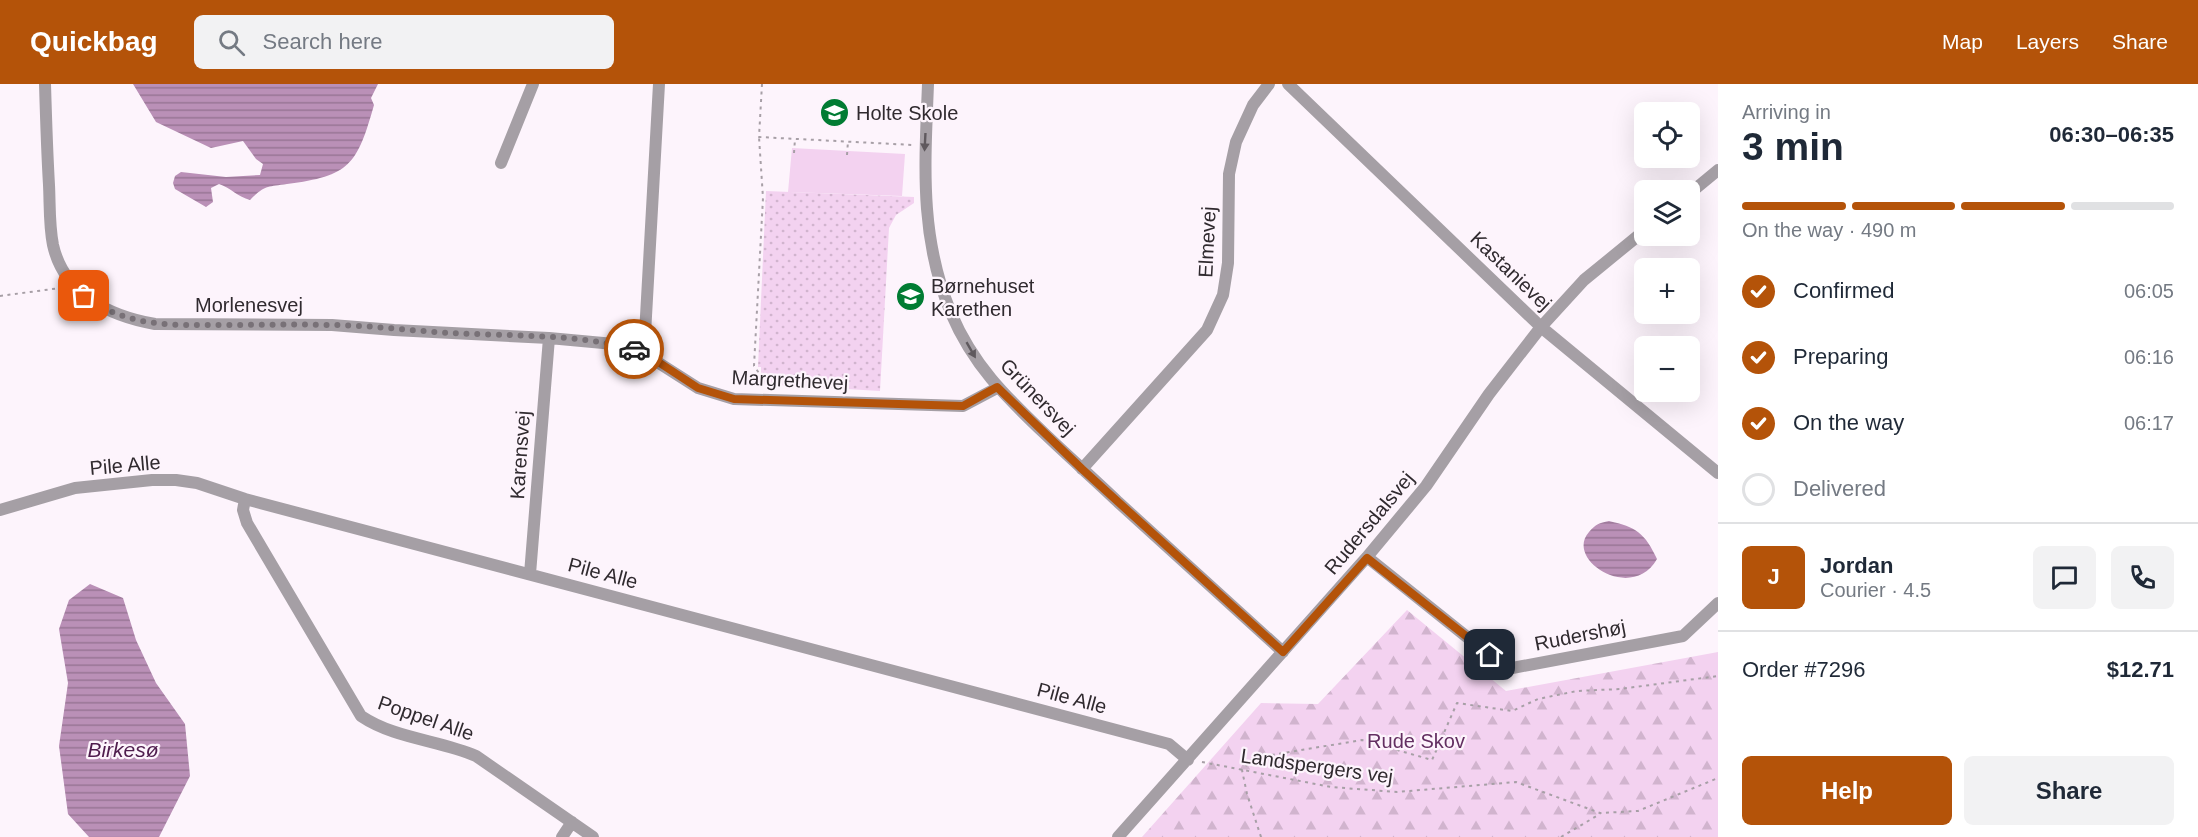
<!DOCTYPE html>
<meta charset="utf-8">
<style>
:root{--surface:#fff;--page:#f2f2f3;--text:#1f2937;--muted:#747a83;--line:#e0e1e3;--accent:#b45309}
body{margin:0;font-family:Arial,sans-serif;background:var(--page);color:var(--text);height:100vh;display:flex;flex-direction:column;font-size:22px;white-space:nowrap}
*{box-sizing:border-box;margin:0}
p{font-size:20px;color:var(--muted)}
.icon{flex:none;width:33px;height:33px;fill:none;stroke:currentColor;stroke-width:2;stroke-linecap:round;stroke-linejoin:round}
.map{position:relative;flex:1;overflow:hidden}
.drawer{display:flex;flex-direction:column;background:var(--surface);width:480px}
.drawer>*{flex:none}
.controls{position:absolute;left:1634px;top:18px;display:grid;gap:12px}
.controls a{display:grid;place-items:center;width:66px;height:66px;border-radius:9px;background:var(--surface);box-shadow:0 6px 24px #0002;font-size:30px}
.pin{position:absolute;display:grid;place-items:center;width:51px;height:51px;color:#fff;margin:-26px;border-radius:12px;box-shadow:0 3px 9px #0006}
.courier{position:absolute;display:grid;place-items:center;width:60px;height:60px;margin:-30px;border:4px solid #b45309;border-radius:50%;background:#fff;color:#222;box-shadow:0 2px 8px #0007}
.summary em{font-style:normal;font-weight:800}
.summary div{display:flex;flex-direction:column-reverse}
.summary{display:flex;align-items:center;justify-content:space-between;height:102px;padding:0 24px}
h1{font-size:39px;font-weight:800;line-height:45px}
.bar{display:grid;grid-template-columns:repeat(4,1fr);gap:9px 6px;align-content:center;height:72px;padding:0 24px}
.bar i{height:8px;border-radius:4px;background:var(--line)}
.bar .active{background:var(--accent)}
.bar p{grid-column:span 4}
.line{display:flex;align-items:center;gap:15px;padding:0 24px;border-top:2px solid var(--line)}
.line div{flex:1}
.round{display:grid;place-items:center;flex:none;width:63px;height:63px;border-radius:9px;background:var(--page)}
ol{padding:0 24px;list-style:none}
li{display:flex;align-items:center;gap:18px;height:66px}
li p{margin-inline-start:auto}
li .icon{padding:6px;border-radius:50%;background:var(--accent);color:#fff;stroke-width:4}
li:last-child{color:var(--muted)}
li i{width:33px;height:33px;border:3px solid var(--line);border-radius:50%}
.primary-button{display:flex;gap:12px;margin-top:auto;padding:12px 24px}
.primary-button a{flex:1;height:69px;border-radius:9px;background:var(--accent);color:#fff;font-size:24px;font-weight:800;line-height:69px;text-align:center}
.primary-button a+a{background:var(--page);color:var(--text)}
header{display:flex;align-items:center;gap:36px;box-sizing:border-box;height:84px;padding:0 30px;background:var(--accent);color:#fff}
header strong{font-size:28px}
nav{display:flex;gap:33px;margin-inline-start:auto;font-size:21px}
.search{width:420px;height:54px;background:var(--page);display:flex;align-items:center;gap:15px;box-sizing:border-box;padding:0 21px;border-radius:9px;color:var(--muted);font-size:22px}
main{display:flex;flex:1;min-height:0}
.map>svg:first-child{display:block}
.forest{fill:url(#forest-firs)}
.park{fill:url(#park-dots)}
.pitch{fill:#f3d2f0}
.water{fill:url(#water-rules)}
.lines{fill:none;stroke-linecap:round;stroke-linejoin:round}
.path{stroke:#a79fa6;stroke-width:2;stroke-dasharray:3 4.5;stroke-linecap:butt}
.minor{stroke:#a59fa5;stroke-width:12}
.oneway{fill:#5f595e}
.done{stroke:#787177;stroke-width:6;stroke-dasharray:0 10.8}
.route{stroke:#b45309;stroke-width:8}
.labels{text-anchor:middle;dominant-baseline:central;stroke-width:4.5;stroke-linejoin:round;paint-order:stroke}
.poi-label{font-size:20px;fill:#302a2f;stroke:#fdf4fc;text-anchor:start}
.street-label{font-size:20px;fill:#302a2f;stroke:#fdf4fc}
.park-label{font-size:20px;fill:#632f61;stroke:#fdf4fc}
.water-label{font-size:21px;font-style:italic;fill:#4f1c4d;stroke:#fdf4fc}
</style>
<header>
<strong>Quickbag</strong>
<div class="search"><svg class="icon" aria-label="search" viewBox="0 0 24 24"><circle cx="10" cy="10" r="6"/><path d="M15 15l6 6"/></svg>Search here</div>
<nav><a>Map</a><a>Layers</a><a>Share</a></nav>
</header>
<main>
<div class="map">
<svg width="1718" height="753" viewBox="0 0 1718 753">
<defs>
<pattern id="forest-firs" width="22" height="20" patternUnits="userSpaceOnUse" patternTransform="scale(1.5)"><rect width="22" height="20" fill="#f3d2f0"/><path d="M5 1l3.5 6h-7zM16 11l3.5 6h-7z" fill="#d1b4ce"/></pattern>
<pattern id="park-dots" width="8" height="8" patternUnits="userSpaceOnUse" patternTransform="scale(1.5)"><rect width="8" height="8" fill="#f3d2f0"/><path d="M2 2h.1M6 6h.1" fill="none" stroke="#d1b4ce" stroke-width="1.8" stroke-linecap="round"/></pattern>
<pattern id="water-rules" width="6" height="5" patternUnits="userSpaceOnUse" patternTransform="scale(1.5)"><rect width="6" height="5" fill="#ba90b7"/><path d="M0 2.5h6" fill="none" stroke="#987695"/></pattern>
</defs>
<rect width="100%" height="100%" fill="#fdf4fc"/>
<path class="forest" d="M1407 526 1506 607 1718 568V753H1142L1261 619 1318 620Z"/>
<path class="park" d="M766 107 914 113V119L896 131 889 144 880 307 761 300V283H758Z"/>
<path class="pitch" d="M792 64 905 70 902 112 788 108Z"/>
<path class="water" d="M133 0H378L371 14 374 21C357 81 350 92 287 100 267 103 265 101 250 116 238 113 231 104 219 100L211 104 213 118 206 123 175 105 173 99 175 92 181 88 226 93 260 91 263 80 256 75 243 57 211 64 156 38Z
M1609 437C1636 443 1645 449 1657 475 1632 519 1564 476 1589 448 1596 440 1599 439 1609 437Z
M90 500 123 514 136 556 156 599 185 640 190 692 159 753H89L68 730 59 662 68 599 59 545 69 516Z"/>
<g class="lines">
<path class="path" d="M762 0 759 53 913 61
M794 69 795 55
M847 71 848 57
M0 212 60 204
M758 303 759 289 754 282 763 114 759 53
M1202 678 1331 703 1397 708 1516 698 1600 729 1638 727 1718 694
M1261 753 1247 710 1242 686 1253 674 1362 656 1432 676 1457 619 1512 627 1538 615 1577 607 1620 605 1718 592
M1561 753 1600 730"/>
<path class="minor" d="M45 0C46 34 47 67 49 101 50 121 49 141 53 161 64 210 109 232 155 240L332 241 394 246 549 254 614 260 640 267
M659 0 645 250 640 267 698 304 734 315 963 322 997 304
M928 0C925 80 919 152 951 229 973 281 1005 312 1045 350 1069 373 1094 395 1118 418 1173 468 1228 518 1283 568
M1288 0 1541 243 1718 389
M501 79 533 0
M1689 110 1718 86
M1082 385 1207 246 1223 211 1228 179 1229 90 1236 58 1253 21 1269 0
M245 415 243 426 247 439 361 632C395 655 440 656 476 672L593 753
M0 426 75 404 152 396H176L197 399 245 415 1169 660 1188 676
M1367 473 1507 585 1683 552 1718 519
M530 490 549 254
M562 753 572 738
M1118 753 1367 473 1426 402 1489 310 1541 243 1584 196 1644 147"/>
</g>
<defs><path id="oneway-solid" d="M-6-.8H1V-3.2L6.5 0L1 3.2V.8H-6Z" transform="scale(1.5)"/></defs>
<g class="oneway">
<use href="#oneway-solid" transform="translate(925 58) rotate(93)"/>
<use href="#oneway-solid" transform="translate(971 266) rotate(60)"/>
</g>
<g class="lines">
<path class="done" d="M84 212C129 244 172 241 224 241 259 241 294 240 329 241 370 241 411 247 452 249 511 252 577 250 634 265"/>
<path class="route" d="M634 265 646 270 698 304 734 315 963 322 997 303 1082 385 1283 568 1367 474 1490 571"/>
</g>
<defs>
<symbol id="school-disc" viewBox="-11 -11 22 22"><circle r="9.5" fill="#017c33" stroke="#fdf4fc"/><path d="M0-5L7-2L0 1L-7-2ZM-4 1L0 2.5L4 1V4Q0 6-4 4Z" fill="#fff"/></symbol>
</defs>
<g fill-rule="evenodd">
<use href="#school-disc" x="818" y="12" width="33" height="33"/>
<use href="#school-disc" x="894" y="196" width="33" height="33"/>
</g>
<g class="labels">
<g class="poi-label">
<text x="856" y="29">Holte Skole</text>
<text x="931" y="202">Børnehuset<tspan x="931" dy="23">Karethen</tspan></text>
</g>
<g class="street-label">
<text transform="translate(1207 158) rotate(-87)">Elmevej</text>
<text transform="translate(1511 187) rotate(44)">Kastanievej</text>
<text x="249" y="221">Morlenesvej</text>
<text transform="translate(790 296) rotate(3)">Margrethevej</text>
<text transform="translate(1038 313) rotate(46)">Grünersvej</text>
<text transform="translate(520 371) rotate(-86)">Karensvej</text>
<text transform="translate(125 381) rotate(-5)">Pile Alle</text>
<text transform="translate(1369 439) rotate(-50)">Rudersdalsvej</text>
<text transform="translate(603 489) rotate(15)">Pile Alle</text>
<text transform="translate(1580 551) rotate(-11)">Rudershøj</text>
<text transform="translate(1072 614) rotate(15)">Pile Alle</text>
<text transform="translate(426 634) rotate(19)">Poppel Alle</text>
<text transform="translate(1317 682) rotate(8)">Landspergers vej</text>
</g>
<g class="park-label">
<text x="1416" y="657">Rude Skov</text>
</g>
<g class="water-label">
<text x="123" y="665">Birkesø</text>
</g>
</g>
</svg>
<div class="controls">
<a><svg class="icon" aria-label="locate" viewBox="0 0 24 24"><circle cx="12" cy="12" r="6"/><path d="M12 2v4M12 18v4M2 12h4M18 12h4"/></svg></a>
<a><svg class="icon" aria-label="layers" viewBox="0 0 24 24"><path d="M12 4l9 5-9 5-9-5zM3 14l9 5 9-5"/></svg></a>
<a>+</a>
<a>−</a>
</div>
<div class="pin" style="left:84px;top:212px;background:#ea580c"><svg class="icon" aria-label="bag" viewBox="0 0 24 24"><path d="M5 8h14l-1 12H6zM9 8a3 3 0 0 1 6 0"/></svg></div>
<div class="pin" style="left:1490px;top:571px;background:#1f2937"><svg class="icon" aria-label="home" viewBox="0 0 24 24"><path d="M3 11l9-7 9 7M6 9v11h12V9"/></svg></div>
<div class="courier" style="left:634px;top:265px"><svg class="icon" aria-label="car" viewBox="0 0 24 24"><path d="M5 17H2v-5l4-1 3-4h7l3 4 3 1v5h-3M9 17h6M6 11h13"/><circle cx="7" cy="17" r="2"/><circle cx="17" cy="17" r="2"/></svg></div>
</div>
<section class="drawer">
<div class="summary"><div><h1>3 min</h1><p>Arriving in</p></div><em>06:30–06:35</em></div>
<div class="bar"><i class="active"></i><i class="active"></i><i class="active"></i><i></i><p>On the way · 490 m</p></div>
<ol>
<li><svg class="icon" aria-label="check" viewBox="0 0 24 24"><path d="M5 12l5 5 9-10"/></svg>Confirmed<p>06:05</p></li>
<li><svg class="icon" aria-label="check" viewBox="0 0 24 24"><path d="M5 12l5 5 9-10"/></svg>Preparing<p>06:16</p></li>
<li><svg class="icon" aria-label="check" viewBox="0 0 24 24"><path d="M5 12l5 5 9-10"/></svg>On the way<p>06:17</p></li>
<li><i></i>Delivered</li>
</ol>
<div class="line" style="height:108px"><b class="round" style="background:var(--accent);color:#fff">J</b><div><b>Jordan</b><p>Courier · 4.5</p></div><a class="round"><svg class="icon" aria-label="chat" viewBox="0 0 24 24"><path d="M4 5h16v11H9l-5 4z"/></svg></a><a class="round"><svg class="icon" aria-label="phone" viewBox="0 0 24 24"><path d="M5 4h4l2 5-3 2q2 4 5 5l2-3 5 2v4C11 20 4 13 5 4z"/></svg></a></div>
<div class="line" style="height:78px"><div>Order #7296</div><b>$12.71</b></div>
<div class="primary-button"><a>Help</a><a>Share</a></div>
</section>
</main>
